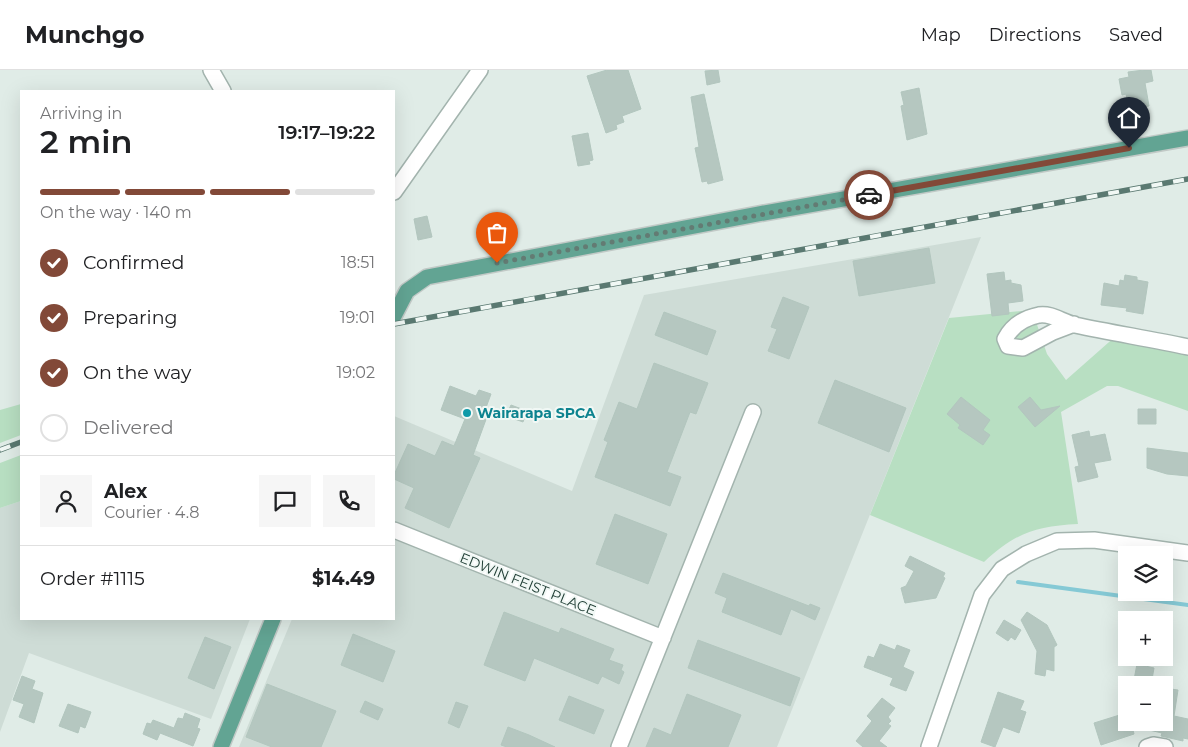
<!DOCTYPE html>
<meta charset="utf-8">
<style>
:root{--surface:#fff;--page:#f6f6f6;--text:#202124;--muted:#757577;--line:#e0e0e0;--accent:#824938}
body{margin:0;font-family:Montserrat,sans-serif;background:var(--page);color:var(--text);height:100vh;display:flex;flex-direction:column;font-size:19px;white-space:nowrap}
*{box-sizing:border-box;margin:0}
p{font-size:16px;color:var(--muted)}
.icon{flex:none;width:28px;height:28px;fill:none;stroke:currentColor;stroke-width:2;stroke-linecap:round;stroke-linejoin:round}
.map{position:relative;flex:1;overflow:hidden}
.drawer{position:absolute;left:20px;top:20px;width:375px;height:530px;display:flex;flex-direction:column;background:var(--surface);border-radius:0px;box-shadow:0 5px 20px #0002}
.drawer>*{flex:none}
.tools{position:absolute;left:1118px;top:476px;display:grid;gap:10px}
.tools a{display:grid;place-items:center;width:55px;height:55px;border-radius:0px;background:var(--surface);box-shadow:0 5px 20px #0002;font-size:25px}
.pin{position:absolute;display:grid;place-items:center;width:42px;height:42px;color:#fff;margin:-51px -21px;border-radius:50% 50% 50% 0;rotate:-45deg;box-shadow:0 0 5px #0007}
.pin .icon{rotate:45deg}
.courier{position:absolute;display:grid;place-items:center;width:50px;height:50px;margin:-25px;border:4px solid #824938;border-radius:50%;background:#fff;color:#222;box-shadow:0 1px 6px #0007}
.summary em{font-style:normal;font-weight:600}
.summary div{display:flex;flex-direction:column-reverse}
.summary{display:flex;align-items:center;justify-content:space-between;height:85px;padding:0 20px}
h1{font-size:32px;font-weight:600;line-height:38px}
.bar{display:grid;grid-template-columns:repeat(4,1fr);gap:8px 5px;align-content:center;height:60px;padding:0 20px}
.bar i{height:6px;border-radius:4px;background:var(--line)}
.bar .selected{background:var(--accent)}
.bar p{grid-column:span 4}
.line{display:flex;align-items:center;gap:12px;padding:0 20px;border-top:1px solid var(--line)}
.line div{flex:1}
.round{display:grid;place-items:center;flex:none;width:52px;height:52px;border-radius:0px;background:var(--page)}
ol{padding:0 20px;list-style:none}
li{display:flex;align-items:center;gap:15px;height:55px}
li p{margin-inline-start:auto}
li .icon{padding:5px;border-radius:50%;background:var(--accent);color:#fff;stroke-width:4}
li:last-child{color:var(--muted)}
li i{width:28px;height:28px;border:2px solid var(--line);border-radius:50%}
header{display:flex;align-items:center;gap:30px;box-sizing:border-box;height:70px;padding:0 25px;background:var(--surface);border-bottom:1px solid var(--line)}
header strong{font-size:24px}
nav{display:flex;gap:28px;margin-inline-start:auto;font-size:18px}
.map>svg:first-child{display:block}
.built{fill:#cedcd6}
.green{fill:#b8dfc2}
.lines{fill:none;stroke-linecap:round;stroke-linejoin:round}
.stream{stroke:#85c9d5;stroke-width:4}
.building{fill:#b5c7c0;stroke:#b2c6be}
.minor-casing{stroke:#a3b4ae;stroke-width:18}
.major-casing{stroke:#c1c9c6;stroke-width:18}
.minor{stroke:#fff;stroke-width:15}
.major{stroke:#62a493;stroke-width:15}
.rail-casing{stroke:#5a7971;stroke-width:5.5}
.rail{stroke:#f1f8f5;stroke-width:4;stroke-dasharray:11;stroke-linecap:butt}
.done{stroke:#637b73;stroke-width:5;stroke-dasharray:0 9}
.route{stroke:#824938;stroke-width:6}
.culture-dot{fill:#0f9aa8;stroke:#f1f8f5;stroke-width:2}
.labels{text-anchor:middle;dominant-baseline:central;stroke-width:4;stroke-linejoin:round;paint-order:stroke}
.culture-label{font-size:14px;font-weight:bold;fill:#0d838f;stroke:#f1f8f5;text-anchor:start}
.street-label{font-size:14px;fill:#203e35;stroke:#f1f8f5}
</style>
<header>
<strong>Munchgo</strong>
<nav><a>Map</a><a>Directions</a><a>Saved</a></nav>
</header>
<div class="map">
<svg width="1188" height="677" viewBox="0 0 1188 677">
<rect width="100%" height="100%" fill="#e0ece7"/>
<path class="built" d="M981 167 777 677H239L292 549H394V346L572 421 644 225Z
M21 431V549H250L211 649 29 583 0 662V438Z"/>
<path class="green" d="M1032 240 1047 284 1066 310 1117 265 1188 272V341L1118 316H1107L1061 342 1078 454C1036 456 1015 463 984 492L870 445 949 248Z
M21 334V365L0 373V340Z
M21 385V431L0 438V393Z"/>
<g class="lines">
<path class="stream" d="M1018 512 1188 535"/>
</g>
<path class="building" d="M607 0H628L641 39 622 46 624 52 616 55 617 59 606 63 587 6Z
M718 0 720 12 707 15 705 1Z
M1144 0H1151L1153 11 1145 13 1149 36 1129 39 1126 24 1122 25 1119 9 1129 7 1128 2Z
M919 18 927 64 907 70 901 36 904 35 901 22Z
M704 24 723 110 708 114 707 111 702 112 695 78 699 77 691 27Z
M588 63 593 90 589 91 590 94 578 96 572 66Z
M427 146 432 167 418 170 414 149Z
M929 178 935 213 859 226 853 191Z
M1004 202 1005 211 1011 210V213L1021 215 1023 231 1008 233 1009 244 992 246 987 204Z
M1125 205 1137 207V210L1148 212 1143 244 1126 241 1127 238 1101 235 1104 213 1119 216 1120 210 1124 211Z
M783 227 809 237 789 289 768 281 777 259 771 257Z
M664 242 716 261 707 285 655 265Z
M654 293 708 313 696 344 690 342 667 402 681 407 670 436 595 407 608 372 604 370 619 332 637 339Z
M835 310 906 338 889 382 818 353Z
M450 316 476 326 479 320 491 324 484 343 488 344 473 385 480 388 449 458 405 438 414 418 394 409V405L408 374 435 386 442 371 454 376 465 349 441 340Z
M961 327 990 350 983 360 990 365 983 375 958 358 960 355 947 344Z
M1030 327 1041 340 1060 336 1035 357 1018 337Z
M511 335 527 341 523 352 506 346Z
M1138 339H1156V354H1138Z
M1089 361 1090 367 1105 364 1111 390 1094 393 1098 407 1078 412 1075 397 1079 396 1072 365Z
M1147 378 1188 383V406L1167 404 1147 398Z
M615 444 667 464 648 514 596 494Z
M910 486 945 503 943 507 945 508 936 528 905 533 901 518 906 516 914 501 905 496Z
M723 503 809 536 810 534 820 538 815 550 791 539 781 565 722 542 727 528 715 523Z
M504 542 559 563 561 558 614 579 609 590 623 595 621 600 624 602 619 614 602 606 598 614 534 588 525 611 484 595Z
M1027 542 1047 555 1057 575 1054 577V601L1046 599 1045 606 1035 604 1037 581 1021 550Z
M1004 550 1021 560 1015 570 1011 567 1008 571 996 563Z
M353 564 395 581 383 612 341 595Z
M205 567 231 577 214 619 188 608Z
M698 570 800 608 790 636 688 598Z
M880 574 895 580 897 575 910 580 903 597 914 602 906 621 890 615 893 608 864 597 868 586 874 588Z
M1137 594 1154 598 1151 615H1133Z
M22 606 35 611 32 619 43 623 34 653 19 647 24 634 13 630Z
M267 614 336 641 321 677H272L246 667Z
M1164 618 1178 620 1174 646 1188 649V669L1183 668V671L1161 666 1162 663 1136 657V652H1164V632L1168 630 1164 629Z
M998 622 1024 631 1020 640 1026 642 1019 663 1003 657 995 677 981 672Z
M687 624 741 645 728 677H646L654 658 671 665Z
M569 626 604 640 594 664 559 650Z
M882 628 895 638 888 647 891 651 888 654 891 656 879 671 887 677H863L856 671 872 651 867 646Z
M365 631 383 639 378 650 360 642Z
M456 632 468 636 459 658 448 653Z
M68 634 91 642 85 658 80 656 78 663 59 656Z
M185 643 200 649 197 658 200 659 193 676 160 663 157 670 143 664 147 653 151 654 153 650 174 658 178 648 183 649Z
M1126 643V652H1131L1134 664 1101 675 1094 653Z
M508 657 529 665 555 677H507L501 675Z"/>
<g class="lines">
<defs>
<path id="minor" d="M211 0 223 21
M394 122 480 0
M1074 254 1053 262 1023 278 1008 276 1005 269C1012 256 1024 248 1039 245 1052 243 1062 252 1075 255 1112 263 1151 269 1188 277
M394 460 663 568
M619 677 753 342
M929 677 982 525 1002 499 1026 484 1057 471 1094 470 1188 483
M1147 677 1153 675 1165 677"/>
<path id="major" d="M394 246 407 221 427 207 758 144 1188 68
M221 677 273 549"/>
</defs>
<use href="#minor" class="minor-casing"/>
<use href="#major" class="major-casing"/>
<use href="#minor" class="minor"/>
<use href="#major" class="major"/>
<defs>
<path id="rail" d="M394 254 1188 109
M0 380 21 372"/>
</defs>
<use href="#rail" class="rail-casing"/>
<use href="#rail" class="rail"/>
</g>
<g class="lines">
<path class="done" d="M497 193 869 125"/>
<path class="route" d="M869 125 1129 78"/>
</g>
<circle class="culture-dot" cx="467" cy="343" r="5"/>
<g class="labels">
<g class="culture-label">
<text x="477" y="343">Wairarapa SPCA</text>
</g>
<g class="street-label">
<text transform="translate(528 514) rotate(22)">EDWIN FEIST PLACE</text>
</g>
</g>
</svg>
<div class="tools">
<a><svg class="icon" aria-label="layers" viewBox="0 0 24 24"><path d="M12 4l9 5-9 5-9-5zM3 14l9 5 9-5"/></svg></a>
<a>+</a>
<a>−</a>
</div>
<div class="pin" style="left:497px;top:193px;background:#ea580c"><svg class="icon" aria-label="bag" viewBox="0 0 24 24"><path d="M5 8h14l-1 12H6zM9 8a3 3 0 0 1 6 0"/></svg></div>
<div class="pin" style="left:1129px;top:78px;background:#1f2937"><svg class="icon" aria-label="home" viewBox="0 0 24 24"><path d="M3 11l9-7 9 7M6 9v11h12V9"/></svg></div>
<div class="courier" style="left:869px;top:125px"><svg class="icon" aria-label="car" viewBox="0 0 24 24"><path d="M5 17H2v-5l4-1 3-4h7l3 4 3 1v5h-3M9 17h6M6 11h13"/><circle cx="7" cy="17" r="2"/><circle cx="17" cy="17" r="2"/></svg></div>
<section class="drawer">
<div class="summary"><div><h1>2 min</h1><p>Arriving in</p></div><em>19:17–19:22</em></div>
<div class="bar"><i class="selected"></i><i class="selected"></i><i class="selected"></i><i></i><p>On the way · 140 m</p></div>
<ol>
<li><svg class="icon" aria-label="check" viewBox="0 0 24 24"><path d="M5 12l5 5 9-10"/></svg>Confirmed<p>18:51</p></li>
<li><svg class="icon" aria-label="check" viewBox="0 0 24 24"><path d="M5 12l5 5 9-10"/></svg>Preparing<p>19:01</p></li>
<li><svg class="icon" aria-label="check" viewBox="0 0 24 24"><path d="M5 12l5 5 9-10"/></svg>On the way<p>19:02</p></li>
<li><i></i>Delivered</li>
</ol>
<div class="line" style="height:90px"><a class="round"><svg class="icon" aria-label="person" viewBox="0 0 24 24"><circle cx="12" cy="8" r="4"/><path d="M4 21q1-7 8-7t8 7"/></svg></a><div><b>Alex</b><p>Courier · 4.8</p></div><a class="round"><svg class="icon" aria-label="chat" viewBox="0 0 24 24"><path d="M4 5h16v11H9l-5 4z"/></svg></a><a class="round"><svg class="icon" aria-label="phone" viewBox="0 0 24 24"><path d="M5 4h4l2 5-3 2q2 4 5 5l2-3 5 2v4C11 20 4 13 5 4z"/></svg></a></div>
<div class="line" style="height:65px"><div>Order #1115</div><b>$14.49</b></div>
</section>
</div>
